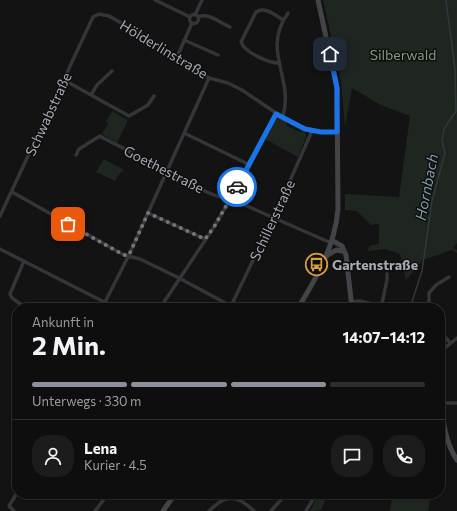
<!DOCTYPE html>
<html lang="de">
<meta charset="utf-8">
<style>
:root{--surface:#0e0e0f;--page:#1c1c1d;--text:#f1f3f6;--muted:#9b9c9e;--line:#2e2e2f;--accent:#8c9099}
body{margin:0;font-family:Commissioner,sans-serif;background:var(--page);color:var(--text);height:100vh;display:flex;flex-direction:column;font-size:15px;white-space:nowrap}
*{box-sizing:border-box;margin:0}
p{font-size:13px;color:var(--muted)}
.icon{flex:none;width:22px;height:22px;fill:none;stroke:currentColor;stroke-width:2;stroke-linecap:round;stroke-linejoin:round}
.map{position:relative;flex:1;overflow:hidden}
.drawer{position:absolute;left:12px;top:303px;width:433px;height:196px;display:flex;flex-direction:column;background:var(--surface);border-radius:16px;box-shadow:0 1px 3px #0004,0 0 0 1px var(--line)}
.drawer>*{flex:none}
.pin{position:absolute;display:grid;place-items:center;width:34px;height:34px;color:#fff;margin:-17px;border-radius:8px;box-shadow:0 2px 6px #0006}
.courier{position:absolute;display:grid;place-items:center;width:40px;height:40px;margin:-20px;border:3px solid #1a73e8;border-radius:50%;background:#fff;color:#222;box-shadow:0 1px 5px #0007}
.overview em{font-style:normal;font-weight:700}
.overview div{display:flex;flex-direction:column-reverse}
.overview{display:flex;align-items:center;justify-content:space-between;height:68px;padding:0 20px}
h1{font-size:26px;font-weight:700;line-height:30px}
.bar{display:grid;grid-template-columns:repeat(4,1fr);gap:6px 4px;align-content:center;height:48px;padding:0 20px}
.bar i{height:5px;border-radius:3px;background:var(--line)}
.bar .on{background:var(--accent)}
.bar p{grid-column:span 4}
.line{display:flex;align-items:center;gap:10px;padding:0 20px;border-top:1px solid var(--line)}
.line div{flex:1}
.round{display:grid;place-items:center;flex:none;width:42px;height:42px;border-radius:16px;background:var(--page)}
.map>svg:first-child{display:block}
.green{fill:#1f2620}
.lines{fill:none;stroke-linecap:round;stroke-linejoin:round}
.stream{stroke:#30383d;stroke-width:1.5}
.street{stroke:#343538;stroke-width:3.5}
.secondary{stroke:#424448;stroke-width:5}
.done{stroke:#73767b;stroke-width:4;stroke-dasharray:0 7.2}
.route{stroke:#1a73e8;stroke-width:5}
.labels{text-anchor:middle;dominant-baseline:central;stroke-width:3;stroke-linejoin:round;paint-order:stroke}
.street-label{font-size:14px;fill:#a6abb3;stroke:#0e0e0f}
.park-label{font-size:14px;fill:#7f9b7f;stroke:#0e0e0f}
.poi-label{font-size:14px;font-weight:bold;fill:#a6abb3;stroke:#0e0e0f;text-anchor:start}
.water-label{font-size:15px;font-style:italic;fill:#8199aa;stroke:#0e0e0f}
</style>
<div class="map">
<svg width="457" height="511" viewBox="0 0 457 511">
<rect width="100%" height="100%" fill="#131314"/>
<path class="green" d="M323 0H457V243L453 248 457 250V253L452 250 423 260 406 280 400 254 385 249 368 251 369 246 379 244V224L371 225 357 211 345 210V194L399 197 410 116 381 105 352 88 345 127 341 81Z
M112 111 128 120 117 143 102 134 108 124 106 122Z
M279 118 286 122 287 126 300 132 303 131 306 134V137L298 157 265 139 275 120Z
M104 159 124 170 119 174 115 181 96 172Z
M319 494H328L321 510 310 511Z
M392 494H431L428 511H390Z"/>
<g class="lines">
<path class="stream" d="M410 308 422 271 432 201 445 153 442 141 444 129 456 111 455 69 446 0"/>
<path class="street" d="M155 0 190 17
M189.5 19a4.5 4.5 0 1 1 9 0a4.5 4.5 0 1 1-9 0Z
M195 15 202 0
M198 17C208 12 220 23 230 27
M184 40 218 55
M177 57 192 23
M279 63C269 63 245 53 241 42L256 12C265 6 275 15 283 20
M64 80 91 95 97 85 112 71
M91 95 129 116 148 105 154 96
M283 116C294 77 261 51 288 13
M184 133 250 165
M76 155 79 149 100 136C110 142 120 146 130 152 146 161 217 201 231 199L331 243
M12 192 124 255 140 259 179 278 231 306
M148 213 205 239
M0 216 93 17 99 14 109 16 146 37 209 78 228 83 242 90 276 113 305 129 321 132H337
M0 249 116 308
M24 261 10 294 12 298 26 308
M105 302 129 255 209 78
M351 302 360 301 381 306
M160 308 214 227 250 165 276 113
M230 308 274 217 312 131
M381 308 387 280V274
M429 308V293L436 285 449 277
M440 330 450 343
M440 352 457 338
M441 403H457
M14 511 9 506 17 493
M95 511 108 494
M209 511C226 494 236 494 254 511
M271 511 286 494
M306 511 316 494"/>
<path class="secondary" d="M333 241 342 246 346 255 352 308
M328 255 336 250 342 251
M298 308C317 277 335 246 338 209L337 88 318 0
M440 392C443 416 443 439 457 460
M163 511 175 494"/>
</g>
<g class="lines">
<path class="done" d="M68 224 124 255H129L148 213 205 239 214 227 237 187"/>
<path class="route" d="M237 187 276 114 305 129 321 132H337V88L330 54"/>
</g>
<defs>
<symbol id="bus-ring" viewBox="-11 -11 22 22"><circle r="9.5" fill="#0e0e0f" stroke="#da9d44" stroke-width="1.5"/><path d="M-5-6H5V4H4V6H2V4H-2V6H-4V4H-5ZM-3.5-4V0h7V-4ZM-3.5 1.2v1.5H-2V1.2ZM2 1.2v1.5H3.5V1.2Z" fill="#da9d44"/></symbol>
</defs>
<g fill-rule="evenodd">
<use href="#bus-ring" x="304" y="252" width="25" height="25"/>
</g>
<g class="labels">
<g class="street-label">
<text transform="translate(164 49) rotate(31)">Hölderlinstraße</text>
<text transform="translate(48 114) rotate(-65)">Schwabstraße</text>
<text transform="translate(164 169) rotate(27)">Goethestraße</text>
<text transform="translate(272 220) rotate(-65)">Schillerstraße</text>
</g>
<g class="park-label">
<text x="403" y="54">Silberwald</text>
</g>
<g class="poi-label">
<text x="332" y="264">Gartenstraße</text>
</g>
<g class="water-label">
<text transform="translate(426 187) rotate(-79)">Hornbach</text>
</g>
</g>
</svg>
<div class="pin" style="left:68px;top:224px;background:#ea580c"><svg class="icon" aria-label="bag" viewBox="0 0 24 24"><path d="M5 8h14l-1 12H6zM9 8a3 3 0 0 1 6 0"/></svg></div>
<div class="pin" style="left:330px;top:54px;background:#1f2937"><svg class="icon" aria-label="home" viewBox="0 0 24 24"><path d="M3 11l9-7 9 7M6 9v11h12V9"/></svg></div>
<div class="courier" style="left:237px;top:187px"><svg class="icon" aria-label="car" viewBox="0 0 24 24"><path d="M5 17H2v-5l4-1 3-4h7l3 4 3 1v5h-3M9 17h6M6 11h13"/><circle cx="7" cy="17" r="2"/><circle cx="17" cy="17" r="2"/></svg></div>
<section class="drawer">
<div class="overview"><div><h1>2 Min.</h1><p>Ankunft in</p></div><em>14:07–14:12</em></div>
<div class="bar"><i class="on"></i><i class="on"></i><i class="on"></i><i></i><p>Unterwegs · 330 m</p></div>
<div class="line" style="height:72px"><a class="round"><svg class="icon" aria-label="person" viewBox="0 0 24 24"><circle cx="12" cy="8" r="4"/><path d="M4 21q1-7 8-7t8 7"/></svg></a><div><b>Lena</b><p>Kurier · 4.5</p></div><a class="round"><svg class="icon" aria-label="chat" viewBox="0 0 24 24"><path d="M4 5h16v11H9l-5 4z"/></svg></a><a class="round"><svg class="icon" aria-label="phone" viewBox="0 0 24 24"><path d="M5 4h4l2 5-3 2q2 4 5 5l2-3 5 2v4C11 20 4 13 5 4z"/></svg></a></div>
</section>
</div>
